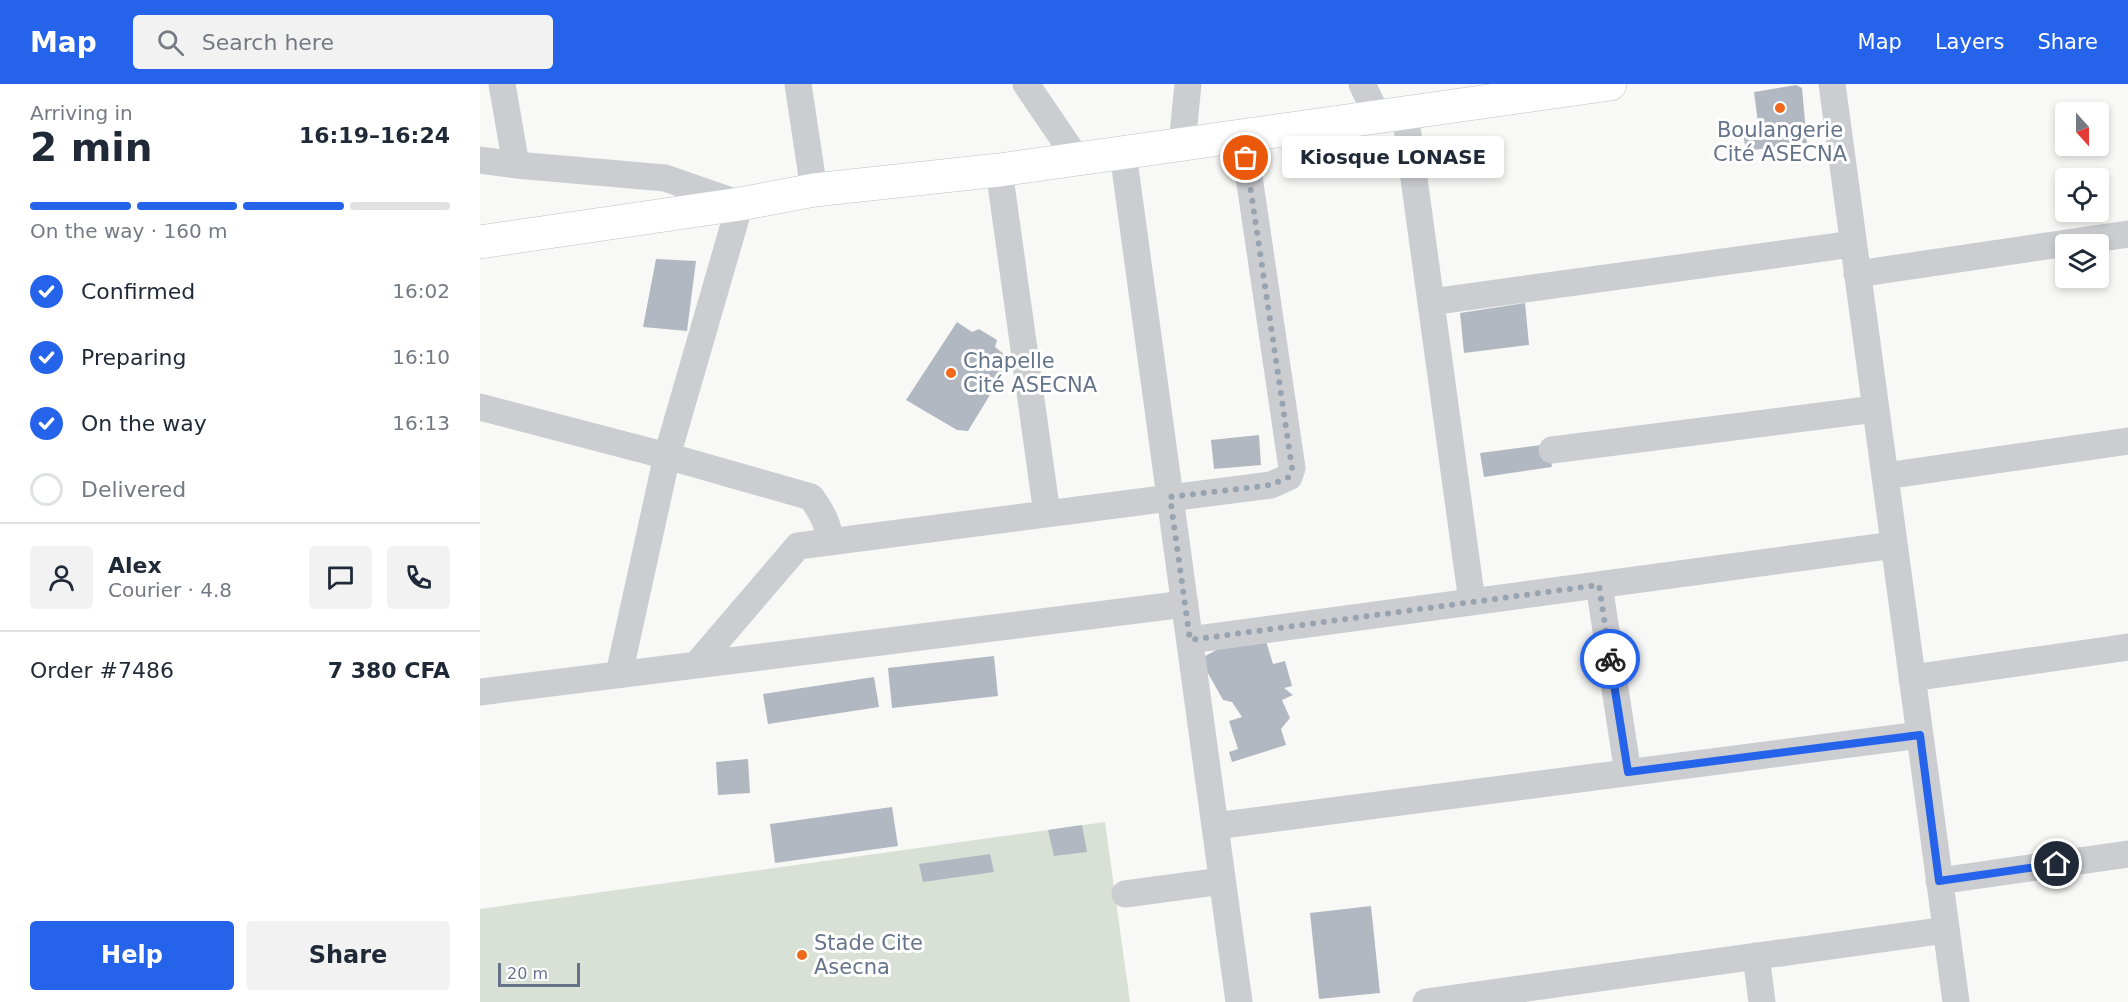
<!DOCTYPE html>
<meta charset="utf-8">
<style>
:root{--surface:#fff;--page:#f2f2f3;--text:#1f2937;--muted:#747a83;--line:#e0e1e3;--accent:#2563eb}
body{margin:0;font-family:"DejaVu Sans",sans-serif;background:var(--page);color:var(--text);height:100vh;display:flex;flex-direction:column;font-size:22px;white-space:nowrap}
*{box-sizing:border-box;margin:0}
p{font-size:20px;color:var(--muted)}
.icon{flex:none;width:33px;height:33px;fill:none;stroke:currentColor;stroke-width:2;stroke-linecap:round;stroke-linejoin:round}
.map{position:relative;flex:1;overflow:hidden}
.panel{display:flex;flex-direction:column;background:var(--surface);width:480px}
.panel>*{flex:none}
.needle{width:39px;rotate:159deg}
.buttons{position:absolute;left:1575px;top:18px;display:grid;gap:12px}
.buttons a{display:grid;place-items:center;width:54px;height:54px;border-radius:6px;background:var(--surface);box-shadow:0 3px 9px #0003;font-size:30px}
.scale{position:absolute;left:18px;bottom:15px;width:82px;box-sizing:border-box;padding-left:6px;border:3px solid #65748a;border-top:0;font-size:16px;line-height:21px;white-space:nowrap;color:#65748a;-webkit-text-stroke:4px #fff;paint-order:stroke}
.pin{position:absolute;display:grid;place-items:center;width:51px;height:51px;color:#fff;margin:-26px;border:3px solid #fff;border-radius:50%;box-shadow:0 2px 6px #0007}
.courier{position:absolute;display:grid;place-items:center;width:60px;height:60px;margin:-30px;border:4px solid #2563eb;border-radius:50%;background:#fff;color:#222;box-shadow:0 2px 8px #0007}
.bubble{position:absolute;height:42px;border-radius:6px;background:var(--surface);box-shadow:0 3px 9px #0003;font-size:20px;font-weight:700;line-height:42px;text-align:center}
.overview em{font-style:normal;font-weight:700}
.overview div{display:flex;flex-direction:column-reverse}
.overview{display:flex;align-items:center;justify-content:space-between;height:102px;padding:0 30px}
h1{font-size:39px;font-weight:700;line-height:45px}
.bar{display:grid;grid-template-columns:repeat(4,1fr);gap:9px 6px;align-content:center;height:72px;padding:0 30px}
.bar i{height:8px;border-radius:4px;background:var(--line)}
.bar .active{background:var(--accent)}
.bar p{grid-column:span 4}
.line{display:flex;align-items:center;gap:15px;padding:0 30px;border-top:2px solid var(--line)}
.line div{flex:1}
.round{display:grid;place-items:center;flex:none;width:63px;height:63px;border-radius:6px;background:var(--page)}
ol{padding:0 30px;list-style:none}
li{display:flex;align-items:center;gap:18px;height:66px}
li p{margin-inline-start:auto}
li .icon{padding:6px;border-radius:50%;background:var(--accent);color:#fff;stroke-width:4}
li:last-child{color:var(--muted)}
li i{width:33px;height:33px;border:3px solid var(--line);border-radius:50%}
.action{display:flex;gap:12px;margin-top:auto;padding:12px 30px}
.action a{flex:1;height:69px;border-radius:6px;background:var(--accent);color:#fff;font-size:24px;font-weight:700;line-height:69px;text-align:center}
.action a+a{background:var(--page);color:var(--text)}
header{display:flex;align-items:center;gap:36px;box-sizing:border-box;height:84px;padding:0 30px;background:var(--accent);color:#fff}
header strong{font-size:28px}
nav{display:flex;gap:33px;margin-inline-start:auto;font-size:21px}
.search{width:420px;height:54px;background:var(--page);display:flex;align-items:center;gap:15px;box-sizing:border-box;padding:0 21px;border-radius:6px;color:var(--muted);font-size:22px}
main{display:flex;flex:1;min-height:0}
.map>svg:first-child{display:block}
.green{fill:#d9e1d6}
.building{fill:#b2b8c1}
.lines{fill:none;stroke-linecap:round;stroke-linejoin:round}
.secondary-casing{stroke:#bcc0c6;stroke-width:34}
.street{stroke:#cbcdd1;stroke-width:27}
.secondary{stroke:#fff;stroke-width:33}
.done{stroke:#98a3b0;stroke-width:6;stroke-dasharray:0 10.8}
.route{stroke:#2563eb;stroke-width:8}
.poi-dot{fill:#f3691b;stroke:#fff;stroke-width:2}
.labels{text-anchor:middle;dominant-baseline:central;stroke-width:6;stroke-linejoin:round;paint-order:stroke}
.poi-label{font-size:21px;fill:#65748a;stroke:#fff;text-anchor:start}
</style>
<header>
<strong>Map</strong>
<div class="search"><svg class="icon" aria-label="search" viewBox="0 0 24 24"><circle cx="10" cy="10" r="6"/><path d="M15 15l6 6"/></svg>Search here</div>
<nav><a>Map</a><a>Layers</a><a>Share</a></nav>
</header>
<main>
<section class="panel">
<div class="overview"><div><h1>2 min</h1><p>Arriving in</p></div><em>16:19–16:24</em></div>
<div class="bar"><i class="active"></i><i class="active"></i><i class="active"></i><i></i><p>On the way · 160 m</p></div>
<ol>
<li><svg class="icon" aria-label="check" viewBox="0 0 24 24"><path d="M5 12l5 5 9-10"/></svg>Confirmed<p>16:02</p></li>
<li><svg class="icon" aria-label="check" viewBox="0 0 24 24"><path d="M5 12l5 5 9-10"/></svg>Preparing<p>16:10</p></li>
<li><svg class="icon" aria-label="check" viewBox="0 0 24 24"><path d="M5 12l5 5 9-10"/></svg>On the way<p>16:13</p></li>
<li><i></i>Delivered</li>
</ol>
<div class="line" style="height:108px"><a class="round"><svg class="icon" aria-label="person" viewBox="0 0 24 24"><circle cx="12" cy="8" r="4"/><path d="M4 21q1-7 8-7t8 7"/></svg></a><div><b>Alex</b><p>Courier · 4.8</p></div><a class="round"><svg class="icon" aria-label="chat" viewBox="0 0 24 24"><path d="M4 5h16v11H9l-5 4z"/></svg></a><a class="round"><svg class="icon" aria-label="phone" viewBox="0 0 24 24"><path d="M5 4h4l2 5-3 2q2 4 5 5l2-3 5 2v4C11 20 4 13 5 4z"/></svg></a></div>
<div class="line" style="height:78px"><div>Order #7486</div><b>7 380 CFA</b></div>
<div class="action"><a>Help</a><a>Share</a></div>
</section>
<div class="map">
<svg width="1648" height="918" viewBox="0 0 1648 918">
<rect width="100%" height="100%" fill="#f8f9f6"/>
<path class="green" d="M625 738 650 918H0V825Z"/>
<path class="building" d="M1316 1 1322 4 1327 59 1266 67 1263 49 1269 48 1267 43 1278 39 1274 8Z
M176 175 216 177 207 247 163 243Z
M1045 219 1049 261 984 269 980 229Z
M477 238 492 248 499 245 517 256 515 263 530 275 522 291 488 347 477 346 426 316Z
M779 351 781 381 734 385 731 356Z
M1068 360 1072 383 1004 393 1000 369Z
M783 547 793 580 805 577 812 602 804 604 813 611 802 616 810 634 801 645 806 661 752 678 749 668 758 665 749 637 762 633 752 618 743 616 720 575 756 555Z
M514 572 518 612 412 624 408 584Z
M394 593 399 623 288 640 283 610Z
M268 675 270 709 238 711 236 678Z
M412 723 418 762 295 779 290 740Z
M602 741 607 768 574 772 568 746Z
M510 770 514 788 443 798 439 780Z
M891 822 900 909 839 915 830 829Z"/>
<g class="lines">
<defs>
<path id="secondary" d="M0 158 260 120 334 106 519 86 1130 0"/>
</defs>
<use href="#secondary" class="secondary-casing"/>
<path class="street" d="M22 0 36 81
M318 0 334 106
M546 0 597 75
M882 0 898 33
M1352 0 1476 918
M925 29 992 518
M702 61 708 0
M643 69 759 918
M0 76 36 81 185 94 260 120 187 372 139 590
M519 86 567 430
M1377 190 1648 150
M951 218 1373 160
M0 323 187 372 331 413C342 428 348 440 351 458
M1072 366 1395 325
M1405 392 1648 357
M1119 501 1148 689
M710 556 1414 461
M217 580 318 462 791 401 809 393 812 384 763 52
M1432 594 1648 563
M0 608 705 520
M735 742 1440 651
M1459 797 1648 770
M645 810 742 797
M1276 872 1282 918
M946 918 1466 846"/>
<use href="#secondary" class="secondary"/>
</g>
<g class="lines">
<path class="done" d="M766 74 812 384 809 393 791 401 690 413 710 556 1119 501 1130 575"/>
<path class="route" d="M1130 575 1148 688 1440 651 1459 797 1577 780"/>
</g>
<g class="poi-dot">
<circle cx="1300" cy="24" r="6"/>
<circle cx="471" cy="289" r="6"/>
<circle cx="322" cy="871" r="6"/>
</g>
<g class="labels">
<g class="poi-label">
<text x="1300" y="46" text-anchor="middle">Boulangerie<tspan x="1300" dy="24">Cité ASECNA</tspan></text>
<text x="483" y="277">Chapelle<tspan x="483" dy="24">Cité ASECNA</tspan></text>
<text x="334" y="859">Stade Cite<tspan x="334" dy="24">Asecna</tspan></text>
</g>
</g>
</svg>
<div class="buttons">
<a><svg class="needle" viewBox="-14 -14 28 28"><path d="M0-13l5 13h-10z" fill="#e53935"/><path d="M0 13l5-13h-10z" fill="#747a83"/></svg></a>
<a><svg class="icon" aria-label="locate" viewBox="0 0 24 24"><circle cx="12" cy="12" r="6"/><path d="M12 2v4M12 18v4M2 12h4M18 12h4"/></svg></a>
<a><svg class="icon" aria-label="layers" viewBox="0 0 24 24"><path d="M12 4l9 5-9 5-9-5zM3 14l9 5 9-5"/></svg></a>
</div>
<div class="scale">20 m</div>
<div class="pin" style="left:766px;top:74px;background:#ea580c"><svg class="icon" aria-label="bag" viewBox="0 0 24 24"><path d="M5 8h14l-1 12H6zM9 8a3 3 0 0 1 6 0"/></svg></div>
<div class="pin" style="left:1577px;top:780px;background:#1f2937"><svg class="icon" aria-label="home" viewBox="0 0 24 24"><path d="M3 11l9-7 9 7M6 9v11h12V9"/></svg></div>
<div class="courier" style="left:1130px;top:575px"><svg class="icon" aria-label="bike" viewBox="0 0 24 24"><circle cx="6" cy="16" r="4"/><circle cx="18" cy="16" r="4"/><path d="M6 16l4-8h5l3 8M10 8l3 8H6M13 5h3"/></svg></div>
<div class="bubble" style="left:802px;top:52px;width:222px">Kiosque LONASE</div>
</div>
</main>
